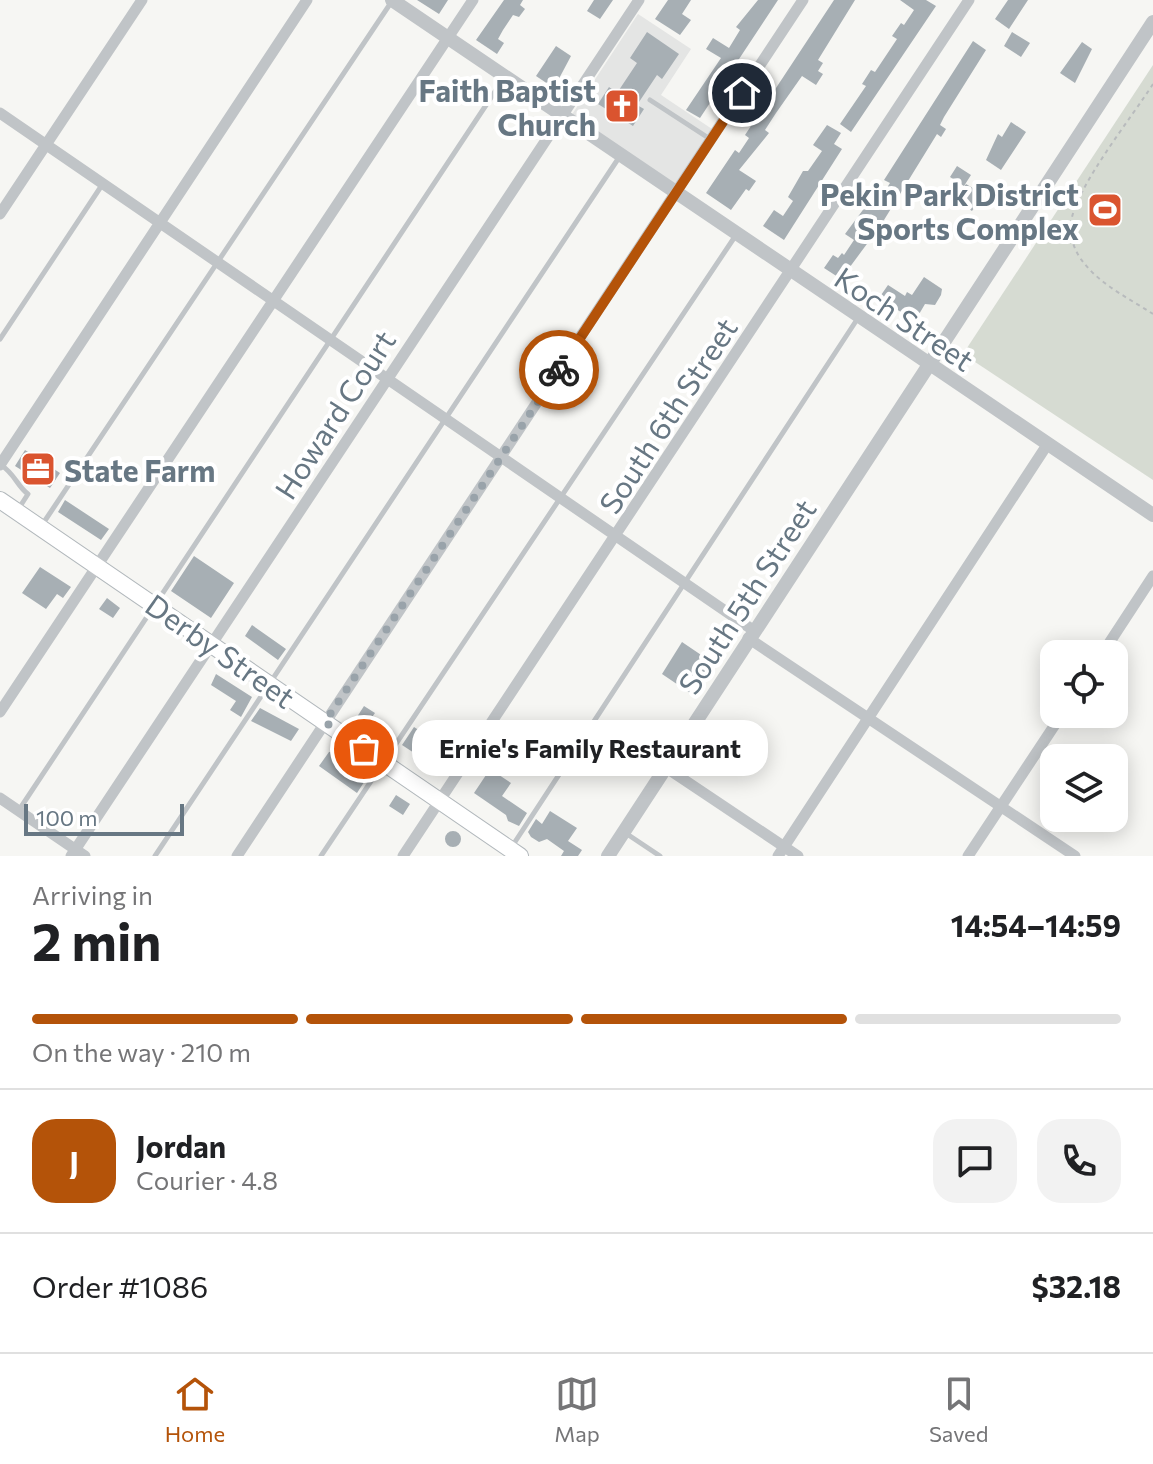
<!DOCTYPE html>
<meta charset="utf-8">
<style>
:root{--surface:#fff;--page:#f2f2f2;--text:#202124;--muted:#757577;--line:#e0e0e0;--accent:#b45309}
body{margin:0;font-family:Commissioner,sans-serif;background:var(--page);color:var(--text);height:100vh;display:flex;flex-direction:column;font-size:30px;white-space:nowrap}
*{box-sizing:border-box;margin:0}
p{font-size:26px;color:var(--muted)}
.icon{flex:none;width:44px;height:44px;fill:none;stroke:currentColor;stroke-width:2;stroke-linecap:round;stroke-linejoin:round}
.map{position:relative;height:856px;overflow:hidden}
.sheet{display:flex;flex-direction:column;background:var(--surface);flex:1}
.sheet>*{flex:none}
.tools{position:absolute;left:1040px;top:640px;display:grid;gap:16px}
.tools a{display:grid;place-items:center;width:88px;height:88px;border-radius:16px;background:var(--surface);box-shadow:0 4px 20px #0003;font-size:40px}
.scale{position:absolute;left:24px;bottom:20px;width:160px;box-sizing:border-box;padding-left:8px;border:4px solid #677783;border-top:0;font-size:22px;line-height:28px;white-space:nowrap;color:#677783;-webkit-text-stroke:6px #fff;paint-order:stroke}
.pin{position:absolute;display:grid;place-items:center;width:68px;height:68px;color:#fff;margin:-34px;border:4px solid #fff;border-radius:50%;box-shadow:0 2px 8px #0007}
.courier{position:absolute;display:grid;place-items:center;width:80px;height:80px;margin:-40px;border:6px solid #b45309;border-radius:50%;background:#fff;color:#222;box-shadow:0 2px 10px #0007}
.bubble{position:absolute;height:56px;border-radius:24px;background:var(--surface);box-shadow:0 4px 20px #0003;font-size:26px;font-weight:700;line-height:56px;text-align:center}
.head em{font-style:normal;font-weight:700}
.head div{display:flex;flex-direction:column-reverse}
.head{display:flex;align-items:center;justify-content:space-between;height:136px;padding:0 32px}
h1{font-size:52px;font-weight:700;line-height:60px}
.bar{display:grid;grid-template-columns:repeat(4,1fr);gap:12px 8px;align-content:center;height:96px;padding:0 32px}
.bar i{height:10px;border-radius:6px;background:var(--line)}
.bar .active{background:var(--accent)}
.bar p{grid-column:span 4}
.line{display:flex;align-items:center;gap:20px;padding:0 32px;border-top:2px solid var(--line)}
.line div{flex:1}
.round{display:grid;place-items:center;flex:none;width:84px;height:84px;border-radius:24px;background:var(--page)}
.dock{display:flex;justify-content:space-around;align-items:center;height:112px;border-top:2px solid var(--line);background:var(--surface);font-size:22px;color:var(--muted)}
.dock a{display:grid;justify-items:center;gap:4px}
.dock .active{color:var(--accent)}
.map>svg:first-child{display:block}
.built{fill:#e4e5e4}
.green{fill:#d6dbd2}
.building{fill:#a7afb4}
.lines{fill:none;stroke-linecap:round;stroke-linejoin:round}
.secondary-casing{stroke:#b2b8bc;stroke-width:18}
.path{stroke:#b8bbbd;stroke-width:2;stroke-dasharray:4 4;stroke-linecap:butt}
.service{stroke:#c0c4c7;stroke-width:5}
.minor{stroke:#c0c4c7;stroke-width:11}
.tertiary{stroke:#c0c4c7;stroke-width:14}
.secondary{stroke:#fff;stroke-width:16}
.done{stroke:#99a3aa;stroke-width:8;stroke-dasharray:0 14.4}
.route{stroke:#b45309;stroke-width:10}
.labels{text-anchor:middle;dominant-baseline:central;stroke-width:8;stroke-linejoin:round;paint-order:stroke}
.poi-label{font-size:30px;font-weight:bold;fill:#677783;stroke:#fff;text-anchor:end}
.street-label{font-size:30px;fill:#677783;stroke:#fff}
</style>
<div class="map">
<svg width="1153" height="856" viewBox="0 0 1153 856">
<rect width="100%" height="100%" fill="#f6f6f3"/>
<path class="built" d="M638 14 691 49 661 95 712 129 675 185 571 116Z"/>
<path class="green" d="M1153 65V480L963 354Z"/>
<path class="building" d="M417 0H448L439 14Z
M504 0H523L520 5 525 9 519 17 513 15 503 30 498 39 504 43 497 54 476 40Z
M594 0H613L600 19 587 11Z
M668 0H691L682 14 691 20 680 35 655 19Z
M758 0H778L700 118 686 110 721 58 706 49 713 38 729 48 740 30 736 27Z
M834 0H855L818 60 823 63 818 71 823 74 816 85 802 76 776 113 765 130 769 133 739 170 756 181 749 191 746 189 731 210 706 193 735 150 739 153 749 138 745 135Z
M900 0H926L936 6 851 132 840 124 866 86 862 84 871 70 875 72 897 39 892 36 901 23 904 25 914 10Z
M1008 0H1028L1009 29 995 19Z
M647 32 679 54 662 79 657 75 637 105 644 109 633 126 598 104 609 87 617 93 637 63 630 58Z
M1012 32 1030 43 1021 57 1004 46Z
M973 41 986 50 944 117 940 125 946 129 941 137 937 134 884 220 889 224 884 233 878 229 841 279 824 268 833 255 838 258 842 253 844 255 854 240 845 234 874 195 880 199 890 183 884 180Z
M1082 42 1092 49 1075 83 1060 73Z
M556 46 571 56 554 88 536 76Z
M1011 122 1026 132 1001 170 986 160 998 134 1002 137Z
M827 125 841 133 834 144 842 149 784 240 763 226 774 210 783 216 793 201 788 197 803 171H808L822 151 813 145Z
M957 166 971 175 964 186 950 177Z
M966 184 983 194 972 211 960 203 965 196 960 193Z
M924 277 942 289 941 295 935 305 925 304 915 321 879 298 888 285 905 296 907 292 912 295Z
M25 450 60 473 50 488 15 466Z
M65 500 109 529 101 540 58 512Z
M194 556 234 583 211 618 171 591Z
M40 567 71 587 63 598 57 594 46 609 22 593Z
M107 598 120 608 113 618 99 609Z
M252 625 286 649 278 660 245 636Z
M682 642 713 663 696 697 662 674Z
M216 674 252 697 241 717 230 710 236 701 211 685Z
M364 706 375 713 365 727 355 720Z
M260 708 299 729 291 741 251 721Z
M414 727 458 756 446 774 402 745Z
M338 751 362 768 360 771 368 776 357 793 319 766 329 752Z
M490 769 511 783 502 796 527 813 519 826 508 821 506 815 474 793Z
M396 795 410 804 403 815 389 806Z
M550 811 577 828 568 841 582 850 578 856H561L564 851 547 839 539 842 531 837 528 832 536 819 542 824Z
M445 839a8 8 0 1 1 16 0a8 8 0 1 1-16 0Z"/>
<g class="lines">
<defs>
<path id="secondary" d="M0 500 520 856"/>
</defs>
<use href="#secondary" class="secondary-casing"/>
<path class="path" d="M1153 84C1132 117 1076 187 1071 222 1069 236 1075 253 1084 263 1101 285 1130 299 1153 314"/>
<path class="service" d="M650 100 710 139
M0 339 102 185
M1 465C15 474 17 486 28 494L19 508
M42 525 392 1
M19 810 504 78
M624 832 660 856
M511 848 858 318
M155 856 620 156
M321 856 736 235"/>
<path class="minor" d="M0 113 753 630
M0 214 142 0
M0 465 307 0
M748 638 1075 856
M1102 654 1153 576
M0 712 473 0
M665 767 798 856
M0 798 85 856
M71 856 639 0
M237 856 803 0
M403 856 969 0
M778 856 1047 445
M968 856 1062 714"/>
<path class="tertiary" d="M392 0 1153 515
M608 856 1153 22"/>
<use href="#secondary" class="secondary"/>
</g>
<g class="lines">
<path class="done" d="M364 749 325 722 559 370"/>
<path class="route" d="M559 370 742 93"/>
</g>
<defs>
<symbol id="church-square" viewBox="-11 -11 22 22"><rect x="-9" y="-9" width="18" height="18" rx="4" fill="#da542f" stroke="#fff"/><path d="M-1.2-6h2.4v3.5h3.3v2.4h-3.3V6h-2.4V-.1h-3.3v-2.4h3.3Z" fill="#fff"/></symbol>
<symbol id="stadium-square" viewBox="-11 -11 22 22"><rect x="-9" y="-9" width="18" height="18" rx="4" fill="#da542f" stroke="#fff"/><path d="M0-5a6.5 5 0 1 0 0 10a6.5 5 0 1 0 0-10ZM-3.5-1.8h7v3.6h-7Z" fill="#fff"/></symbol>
<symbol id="office-square" viewBox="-11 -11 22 22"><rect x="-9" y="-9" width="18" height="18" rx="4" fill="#da542f" stroke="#fff"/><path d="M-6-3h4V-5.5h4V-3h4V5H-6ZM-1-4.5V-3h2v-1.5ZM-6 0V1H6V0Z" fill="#fff"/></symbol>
</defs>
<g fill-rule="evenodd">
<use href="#church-square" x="602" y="86" width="40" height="40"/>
<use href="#stadium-square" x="1085" y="190" width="40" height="40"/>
<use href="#office-square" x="18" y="449" width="40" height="40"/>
</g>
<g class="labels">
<g class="poi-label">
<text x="596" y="89">Faith Baptist<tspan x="596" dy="34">Church</tspan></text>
<text x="1079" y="193">Pekin Park District<tspan x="1079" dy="34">Sports Complex</tspan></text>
<text x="64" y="469" text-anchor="start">State Farm</text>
</g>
<g class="street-label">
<text transform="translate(905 318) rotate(34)">Koch Street</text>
<text transform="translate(334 414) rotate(-57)">Howard Court</text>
<text transform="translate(667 415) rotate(-57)">South 6th Street</text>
<text transform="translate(746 596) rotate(-57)">South 5th Street</text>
<text transform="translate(221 650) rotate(35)">Derby Street</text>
</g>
</g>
</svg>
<div class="tools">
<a><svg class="icon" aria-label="locate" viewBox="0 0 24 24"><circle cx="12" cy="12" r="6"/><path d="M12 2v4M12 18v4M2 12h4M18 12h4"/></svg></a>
<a><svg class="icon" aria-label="layers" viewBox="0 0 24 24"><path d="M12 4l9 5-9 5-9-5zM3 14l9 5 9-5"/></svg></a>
</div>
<div class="scale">100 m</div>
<div class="pin" style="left:364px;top:749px;background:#ea580c"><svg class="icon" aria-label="bag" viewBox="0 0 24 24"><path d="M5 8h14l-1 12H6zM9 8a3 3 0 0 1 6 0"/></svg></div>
<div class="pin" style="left:742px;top:93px;background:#1f2937"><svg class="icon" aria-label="home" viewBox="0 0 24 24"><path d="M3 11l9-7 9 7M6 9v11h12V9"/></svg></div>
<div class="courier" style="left:559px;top:370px"><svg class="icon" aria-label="bike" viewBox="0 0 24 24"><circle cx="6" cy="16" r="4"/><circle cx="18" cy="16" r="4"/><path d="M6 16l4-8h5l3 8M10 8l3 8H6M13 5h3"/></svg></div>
<div class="bubble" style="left:412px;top:720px;width:356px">Ernie's Family Restaurant</div>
</div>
<section class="sheet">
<div class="head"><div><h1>2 min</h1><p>Arriving in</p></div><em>14:54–14:59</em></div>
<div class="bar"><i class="active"></i><i class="active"></i><i class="active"></i><i></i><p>On the way · 210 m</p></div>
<div class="line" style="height:144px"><b class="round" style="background:var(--accent);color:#fff">J</b><div><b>Jordan</b><p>Courier · 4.8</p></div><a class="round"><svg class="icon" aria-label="chat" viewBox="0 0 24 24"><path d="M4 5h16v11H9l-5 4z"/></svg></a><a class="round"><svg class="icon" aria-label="phone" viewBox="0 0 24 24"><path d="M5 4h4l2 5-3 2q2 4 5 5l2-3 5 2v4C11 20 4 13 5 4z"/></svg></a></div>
<div class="line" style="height:104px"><div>Order #1086</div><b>$32.18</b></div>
</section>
<nav class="dock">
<a class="active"><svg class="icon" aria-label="home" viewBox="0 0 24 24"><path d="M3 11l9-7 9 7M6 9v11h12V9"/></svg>Home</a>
<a><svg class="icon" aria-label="map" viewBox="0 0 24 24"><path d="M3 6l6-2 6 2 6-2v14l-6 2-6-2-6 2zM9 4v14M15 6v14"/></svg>Map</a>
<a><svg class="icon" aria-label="saved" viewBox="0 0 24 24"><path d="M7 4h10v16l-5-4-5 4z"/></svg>Saved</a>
</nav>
